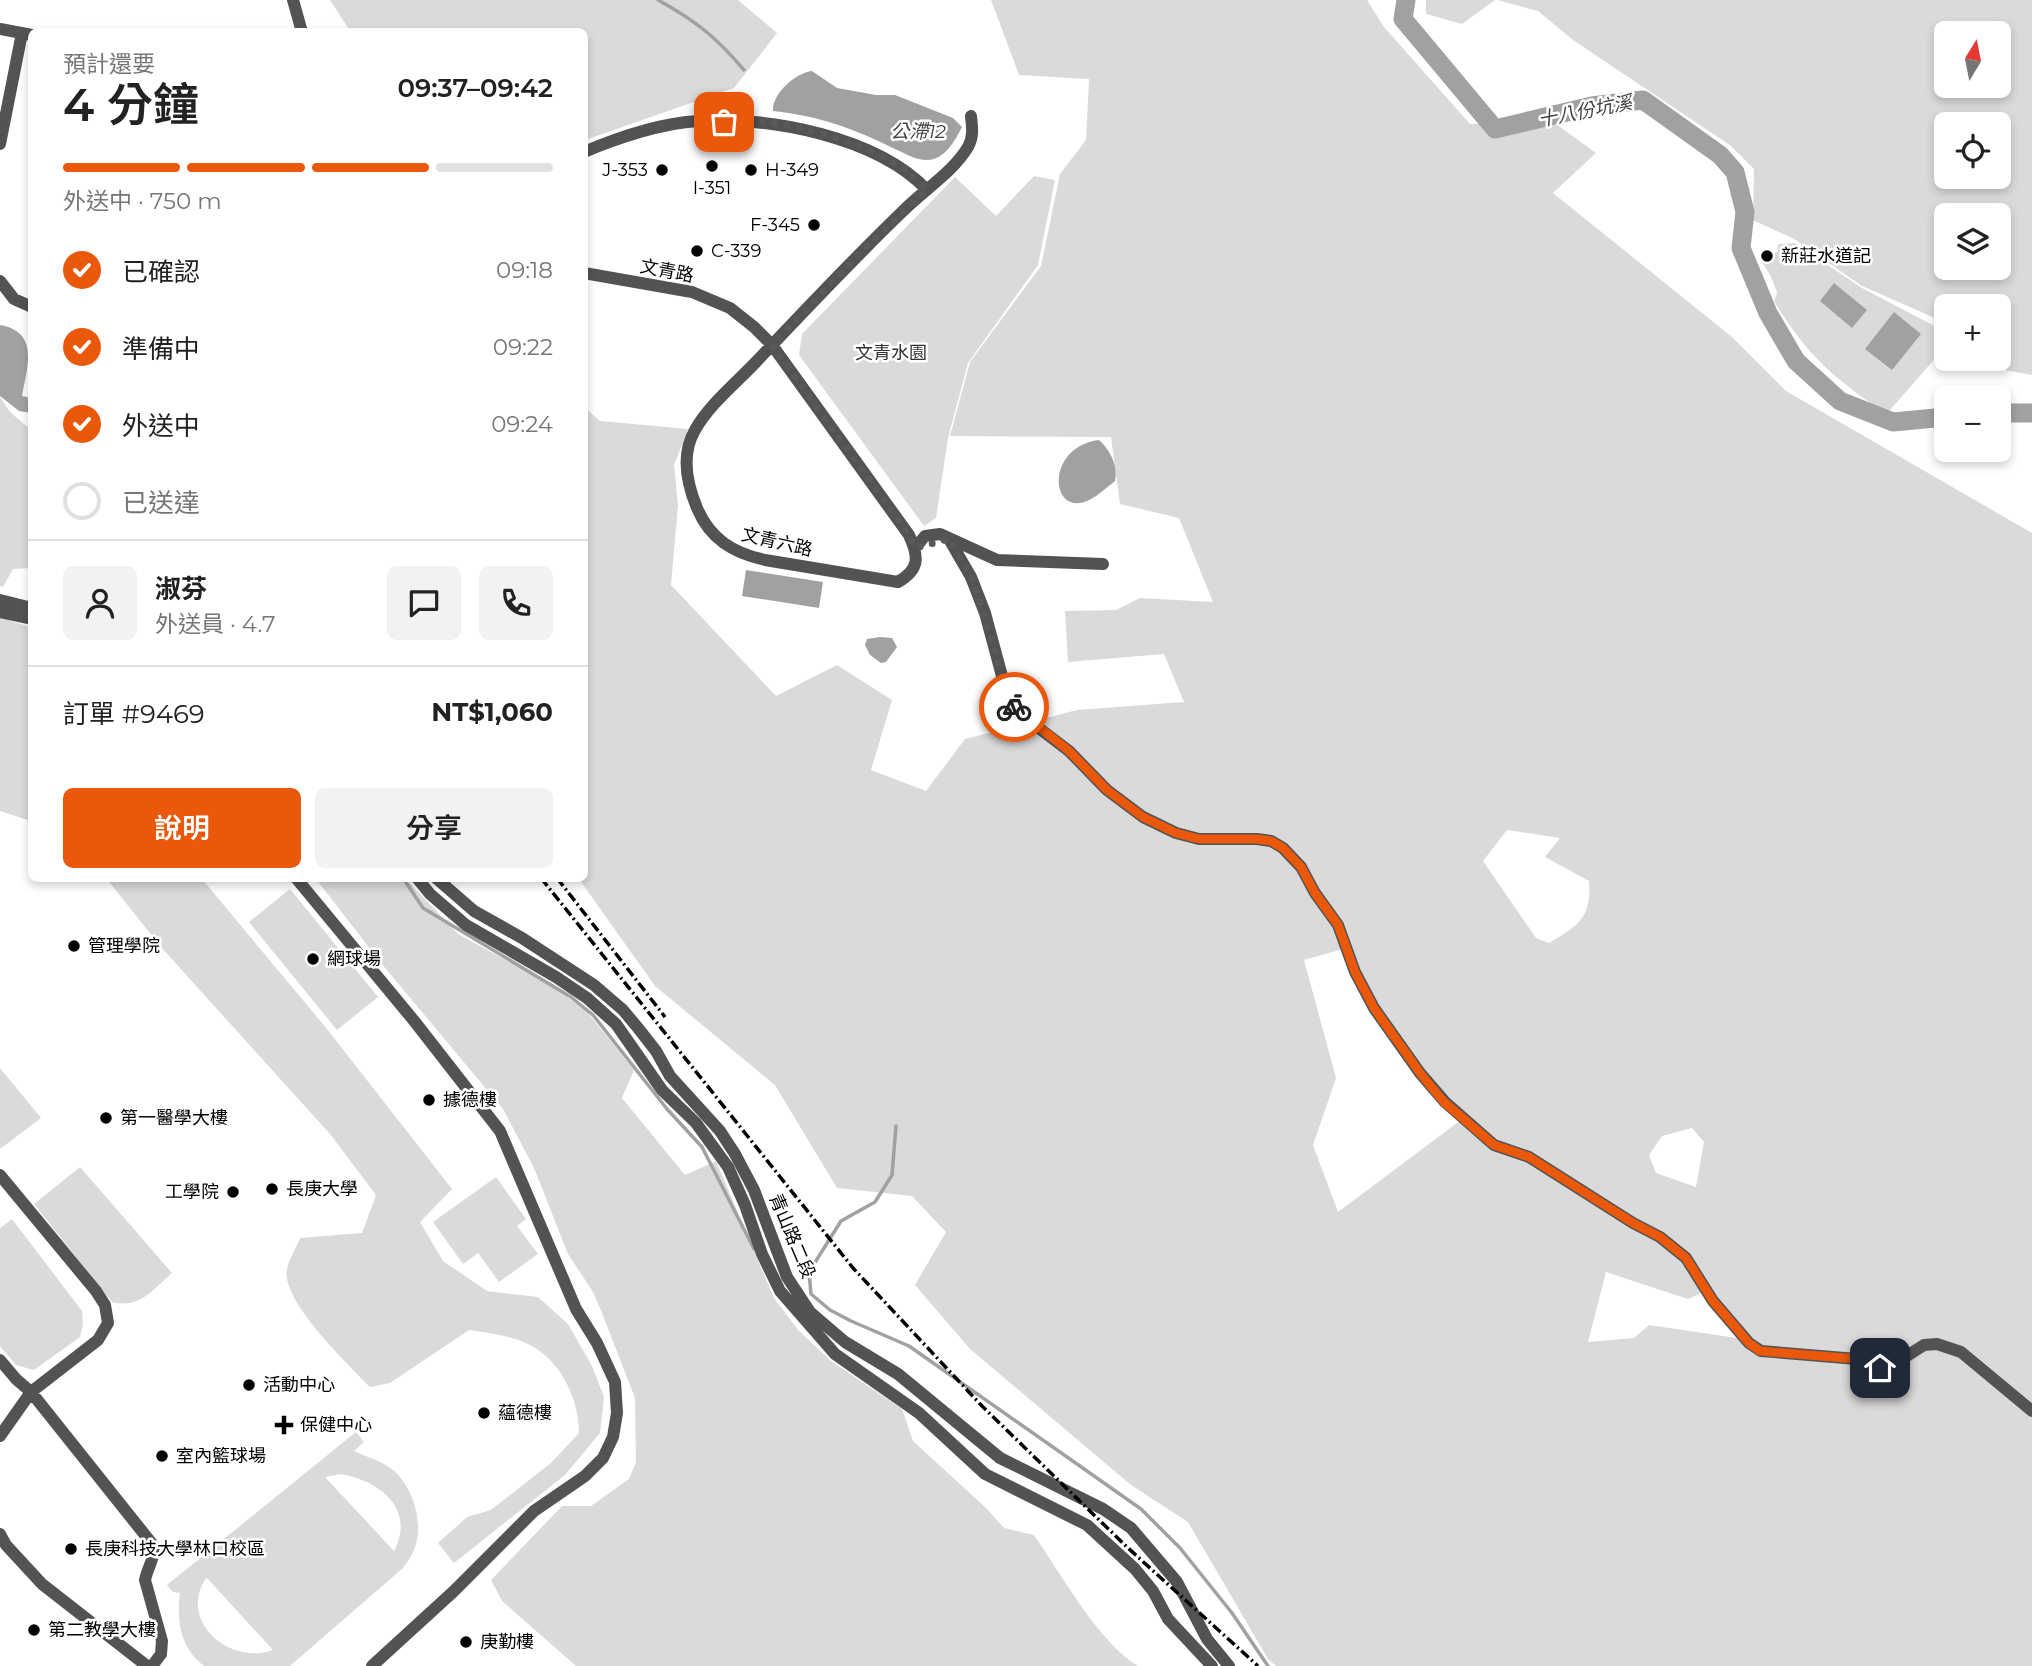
<!DOCTYPE html>
<html lang="zh-TW">
<meta charset="utf-8">
<style>
:root{--surface:#fff;--page:#f2f2f2;--text:#222;--muted:#767676;--line:#e0e0e0;--accent:#ea580c}
body{margin:0;font-family:Montserrat,"Noto Sans TC",sans-serif;background:var(--page);color:var(--text);height:100vh;display:flex;flex-direction:column;font-size:26px;white-space:nowrap}
*{box-sizing:border-box;margin:0}
p{font-size:23px;color:var(--muted)}
.icon{flex:none;width:38px;height:38px;fill:none;stroke:currentColor;stroke-width:2;stroke-linecap:round;stroke-linejoin:round}
.map{position:relative;flex:1;overflow:hidden}
.panel{position:absolute;left:28px;top:28px;width:560px;height:854px;display:flex;flex-direction:column;background:var(--surface);border-radius:10px;box-shadow:0 4px 10px #0003}
.panel>*{flex:none}
.needle{width:46px;rotate:10deg}
.buttons{position:absolute;left:1934px;top:21px;display:grid;gap:14px}
.buttons a{display:grid;place-items:center;width:77px;height:77px;border-radius:10px;background:var(--surface);box-shadow:0 4px 10px #0003;font-size:35px}
.pin{position:absolute;display:grid;place-items:center;width:60px;height:60px;color:#fff;margin:-30px;border-radius:14px;box-shadow:0 4px 10px #0006}
.courier{position:absolute;display:grid;place-items:center;width:70px;height:70px;margin:-35px;border:5px solid #ea580c;border-radius:50%;background:#fff;color:#222;box-shadow:0 2px 9px #0007}
.overview em{font-style:normal;font-weight:600}
.overview div{display:flex;flex-direction:column-reverse}
.overview{display:flex;align-items:center;justify-content:space-between;height:119px;padding:0 35px}
h1{font-size:46px;font-weight:600;line-height:52px}
.bar{display:grid;grid-template-columns:repeat(4,1fr);gap:10px 7px;align-content:center;height:84px;padding:0 35px}
.bar i{height:9px;border-radius:5px;background:var(--line)}
.bar .active{background:var(--accent)}
.bar p{grid-column:span 4}
.line{display:flex;align-items:center;gap:18px;padding:0 35px;border-top:2px solid var(--line)}
.line div{flex:1}
.round{display:grid;place-items:center;flex:none;width:74px;height:74px;border-radius:10px;background:var(--page)}
ol{padding:0 35px;list-style:none}
li{display:flex;align-items:center;gap:21px;height:77px}
li p{margin-inline-start:auto}
li .icon{padding:7px;border-radius:50%;background:var(--accent);color:#fff;stroke-width:4}
li:last-child{color:var(--muted)}
li i{width:38px;height:38px;border:4px solid var(--line);border-radius:50%}
.button{display:flex;gap:14px;margin-top:auto;padding:14px 35px}
.button a{flex:1;height:80px;border-radius:10px;background:var(--accent);color:#fff;font-size:28px;font-weight:600;line-height:80px;text-align:center}
.button a+a{background:var(--page);color:var(--text)}
.map>svg:first-child{display:block}
.green{fill:#dadada;fill-rule:evenodd}
.water{fill:#a1a1a1}
.lines{fill:none;stroke-linecap:round;stroke-linejoin:round}
.stream{stroke:#a1a1a1;stroke-width:3.5}
.river{stroke:#a1a1a1;stroke-width:19}
.minor{stroke:#535353;stroke-width:12}
.rail{stroke:#000;stroke-width:3.5;stroke-dasharray:10 3.5 2 3.5;stroke-linecap:butt}
.done{stroke:#595959;stroke-width:7;stroke-dasharray:0 12.6}
.route{stroke:#ea580c;stroke-width:9}
.poi-dot{fill:#000;stroke:#fff;stroke-width:2.5}
.labels{text-anchor:middle;dominant-baseline:central;stroke-width:5;stroke-linejoin:round;paint-order:stroke}
.poi-label{font-size:18px;fill:#000;stroke:#fff;text-anchor:start}
.street-label{font-size:18px;fill:#000;stroke:#fff}
.park-label{font-size:18px;fill:#313131;stroke:#fff}
.water-label{font-size:19px;font-style:italic;fill:#424242;stroke:#fff}
</style>
<div class="map">
<svg width="2032" height="1666" viewBox="0 0 2032 1666">
<rect width="100%" height="100%" fill="#fff"/>
<path class="green" d="M330 0H738L777 33 734 88 585 140 584 32 350 31Z
M991 0H1367L1384 27 1470 124 1549 119 1596 153 1553 193 1732 337 1786 391 2032 533V1666H1276L1268 1659 1188 1522 1131 1485 970 1349 915 1285 946 1232 912 1196 837 1188 775 1085 655 986 579 879 584 878 585 408 600 421 688 429 674 465 678 505 671 585 776 696 837 665 892 700 871 770 926 791 965 739 1077 710 1184 702 1164 654 1068 662 1065 611 1116 610 1140 598 1213 602 1179 518 1120 504 1111 437 950 436 970 362 1041 266 1060 174 1086 140 1089 79 1019 75ZM1507 830 1560 838 1545 857 1589 881C1592 917 1578 926 1549 943L1536 938 1483 861ZM1343 949 1421 1081 1461 1120 1338 1212 1313 1145 1336 1078 1304 960ZM1692 1128 1704 1142 1696 1187 1656 1173 1649 1155 1662 1136ZM1606 1272 1688 1299 1703 1292 1737 1338 1649 1325 1634 1338 1588 1342Z
M1426 0H1495L1462 24 1426 14Z
M1497 0H2032V375L1994 368 1988 359H1998V306H1946V323L1862 286 1794 239 1753 220 1754 169 1731 146 1573 40 1538 11ZM1946 33H1998V86H1946ZM1946 124H1998V177H1946ZM1946 215H1998V268H1946Z
M1034 176 1055 180 1038 265 968 363 948 438 936 518 924 526 799 355 802 334 955 177 996 216Z
M1795 243 1862 288 1946 332V346L1890 410 1884 412C1833 378 1806 354 1774 301L1777 293C1773 280 1768 269 1759 259L1768 252 1772 255 1778 251 1777 247 1779 244Z
M0 397 10 412 32 431 31 568 13 569 3 587 0 586Z
M0 618 31 627V821L0 811Z
M107 879H202L327 1029 452 1189 420 1222 443 1261 487 1291 538 1297 568 1324 592 1366 604 1397 600 1433 565 1475 454 1563 438 1543 467 1517 491 1510 551 1463 579 1433C579 1400 562 1363 532 1346 513 1336 490 1333 469 1330L390 1383 370 1387C349 1365 280 1300 287 1269 289 1259 296 1248 300 1238L362 1233 376 1195 330 1134 160 946Z
M316 879H406L458 934 537 977 584 1008 634 1070 622 1098 685 1175 716 1161 774 1298 798 1330 831 1361 902 1409 913 1441 986 1508 1004 1528 1034 1535C1061 1574 1099 1643 1138 1666H576L502 1601 491 1580 562 1506H591L629 1479 636 1462 635 1398 600 1308 593 1292 568 1254 534 1168 503 1109 381 963Z
M290 889 378 997 337 1030 249 922Z
M0 1068 41 1118 0 1149Z
M80 1167 172 1273C152 1290 140 1309 112 1302L34 1204Z
M496 1177 526 1219 517 1226 538 1254 499 1282 478 1253 463 1264 433 1222Z
M12 1219 82 1311 83 1324 80 1337 34 1370 16 1365 0 1346V1228Z
M356 1432 364 1442 354 1451C365 1456 378 1460 389 1467 411 1482 423 1518 416 1544 414 1553 408 1561 403 1568L290 1666H204C181 1649 176 1621 180 1593L173 1592 167 1585ZM341 1474C380 1481 416 1509 394 1551L325 1477ZM206 1578H207L273 1650C231 1666 177 1622 206 1578Z"/>
<path class="water" d="M812 71 837 88 876 95H895L953 118 962 127C956 139 947 155 934 159 921 163 908 155 897 150 855 129 820 116 773 111 772 94 795 73 812 71Z
M1834 283 1867 310 1852 328 1820 301Z
M1894 312 1921 334 1892 370 1865 349Z
M0 325C40 332 27 367 22 396L31 398V413L19 411 0 396Z
M1099 440C1111 451 1118 466 1115 481 1107 487 1098 496 1089 500 1050 519 1044 447 1099 440Z
M746 570 823 582 819 608 742 596Z
M880 637 892 638 897 647 886 662 881 663 870 655 865 645 867 639Z"/>
<g class="lines">
<path class="stream" d="M658 0C696 21 716 37 744 70
M403 878 423 908 571 997 593 1015 667 1109 702 1147 754 1249
M896 1126 892 1175 875 1202 841 1221 809 1272 811 1294 830 1310 851 1321 909 1346 1141 1509 1180 1548 1232 1613 1268 1666"/>
<path class="river" d="M1406 0 1403 19 1495 129 1592 106 1643 100 1720 155 1735 172 1745 212 1741 248 1768 313 1796 361 1840 401 1893 422 1946 417
M1998 413H2032"/>
<path class="minor" d="M293 0 302 32
M0 29 32 35
M0 144 22 33
M584 152C617 138 662 123 698 121 769 116 877 137 927 190
M584 273 692 292 730 308 754 327 772 345 909 535C919 557 920 569 898 582L765 560C733 553 710 539 697 508 687 484 681 454 695 430 709 405 735 384 755 363 804 311 853 259 904 210 925 189 953 172 968 147 974 136 972 127 971 116
M0 281 14 299 32 307
M949 539 971 577 985 613 1009 702 1019 713 1069 751 1107 790 1143 817 1176 833 1199 839H1257L1271 841 1283 848 1301 867 1315 893 1338 925 1355 972 1374 1008 1420 1073 1445 1102 1494 1145 1529 1157 1633 1223 1660 1237 1686 1258 1713 1301 1749 1343 1761 1351 1857 1359 1880 1368H1888L1924 1345 1937 1344 1961 1352 2032 1411
M915 548 925 536 940 534 997 560 1103 564
M0 600 32 608
M0 612 32 619
M296 878 415 1022 500 1131 576 1309 597 1343 615 1382 617 1413 613 1437 603 1458 585 1476 534 1511 454 1591 372 1666
M417 878 430 894 466 925 556 977 587 998 616 1024 662 1090 696 1123 728 1167 745 1205 762 1254 780 1291 835 1354 919 1413 985 1474 1087 1525 1135 1569 1153 1591 1168 1619 1212 1666
M436 878 474 911 522 938 594 985 623 1010 638 1028 656 1051 670 1076 720 1131 735 1154 754 1190 787 1277 810 1312 845 1342 898 1374 1000 1458 1103 1509 1131 1528 1177 1582 1207 1639 1229 1666
M0 1175 96 1291 105 1305 108 1323 98 1340 31 1392 0 1436
M0 1360 16 1379 31 1392 153 1545C155 1559 148 1566 145 1580L162 1641 161 1654 152 1666
M0 1534 6 1545 42 1584 147 1666"/>
<path class="rail" d="M541 878 853 1268 982 1406 1128 1548 1258 1666
M557 878 665 1017"/>
</g>
<g class="lines">
<path class="done" d="M724 122C742 122 761 121 779 124 830 132 891 151 927 190L867 246 772 345 909 535 915 548 949 539 971 577 978 595 1009 702 1014 707"/>
<path class="route" d="M1014 707 1069 751 1107 790 1143 817 1176 833 1199 839H1257L1271 841 1283 848 1301 867 1315 893 1338 925 1355 972 1374 1008 1420 1073 1444 1102 1494 1145 1529 1157 1633 1223 1660 1237 1686 1258 1713 1301 1749 1343 1760 1351 1857 1359 1880 1368"/>
</g>
<g class="poi-dot">
<circle cx="712" cy="166" r="7"/>
<circle cx="662" cy="170" r="7"/>
<circle cx="751" cy="170" r="7"/>
<circle cx="814" cy="225" r="7"/>
<circle cx="697" cy="251" r="7"/>
<circle cx="1767" cy="256" r="7"/>
<circle cx="74" cy="946" r="7"/>
<circle cx="313" cy="959" r="7"/>
<circle cx="429" cy="1100" r="7"/>
<circle cx="106" cy="1118" r="7"/>
<circle cx="272" cy="1189" r="7"/>
<circle cx="233" cy="1192" r="7"/>
<circle cx="249" cy="1385" r="7"/>
<circle cx="484" cy="1413" r="7"/>
<path d="M280.5 1414.5h7v7h7v7h-7v7h-7v-7h-7v-7h7z"/>
<circle cx="162" cy="1456" r="7"/>
<circle cx="71" cy="1549" r="7"/>
<circle cx="34" cy="1630" r="7"/>
<circle cx="466" cy="1642" r="7"/>
</g>
<g class="labels">
<g class="poi-label">
<text x="648" y="170" text-anchor="end">J-353</text>
<text x="765" y="170">H-349</text>
<text x="712" y="188" text-anchor="middle">I-351</text>
<text x="800" y="225" text-anchor="end">F-345</text>
<text x="711" y="251">C-339</text>
<text x="1781" y="256">新莊水道記</text>
<text x="88" y="946">管理學院</text>
<text x="327" y="959">網球場</text>
<text x="443" y="1100">據德樓</text>
<text x="120" y="1118">第一醫學大樓</text>
<text x="286" y="1189">長庚大學</text>
<text x="219" y="1192" text-anchor="end">工學院</text>
<text x="263" y="1385">活動中心</text>
<text x="498" y="1413">蘊德樓</text>
<text x="300" y="1425">保健中心</text>
<text x="176" y="1456">室內籃球場</text>
<text x="85" y="1549">長庚科技大學林口校區</text>
<text x="48" y="1630">第二教學大樓</text>
<text x="480" y="1642">庚勤樓</text>
</g>
<g class="street-label">
<text transform="translate(667 271) rotate(11)">文青路</text>
<text transform="translate(777 542) rotate(13)">文青六路</text>
<text transform="translate(792 1236) rotate(67)">青山路二段</text>
</g>
<g class="park-label">
<text x="891" y="353">文青水園</text>
</g>
<g class="water-label">
<text transform="translate(1585 111) rotate(-11)">十八份坑溪</text>
<text x="918" y="131">公滯12</text>
</g>
</g>
</svg>
<div class="buttons">
<a><svg class="needle" viewBox="-14 -14 28 28"><path d="M0-13l5 13h-10z" fill="#e53935"/><path d="M0 13l5-13h-10z" fill="#767676"/></svg></a>
<a><svg class="icon" aria-label="locate" viewBox="0 0 24 24"><circle cx="12" cy="12" r="6"/><path d="M12 2v4M12 18v4M2 12h4M18 12h4"/></svg></a>
<a><svg class="icon" aria-label="layers" viewBox="0 0 24 24"><path d="M12 4l9 5-9 5-9-5zM3 14l9 5 9-5"/></svg></a>
<a>+</a>
<a>−</a>
</div>
<div class="pin" style="left:724px;top:122px;background:#ea580c"><svg class="icon" aria-label="bag" viewBox="0 0 24 24"><path d="M5 8h14l-1 12H6zM9 8a3 3 0 0 1 6 0"/></svg></div>
<div class="pin" style="left:1880px;top:1368px;background:#1f2937"><svg class="icon" aria-label="home" viewBox="0 0 24 24"><path d="M3 11l9-7 9 7M6 9v11h12V9"/></svg></div>
<div class="courier" style="left:1014px;top:707px"><svg class="icon" aria-label="bike" viewBox="0 0 24 24"><circle cx="6" cy="16" r="4"/><circle cx="18" cy="16" r="4"/><path d="M6 16l4-8h5l3 8M10 8l3 8H6M13 5h3"/></svg></div>
<section class="panel">
<div class="overview"><div><h1>4 分鐘</h1><p>預計還要</p></div><em>09:37–09:42</em></div>
<div class="bar"><i class="active"></i><i class="active"></i><i class="active"></i><i></i><p>外送中 · 750 m</p></div>
<ol>
<li><svg class="icon" aria-label="check" viewBox="0 0 24 24"><path d="M5 12l5 5 9-10"/></svg>已確認<p>09:18</p></li>
<li><svg class="icon" aria-label="check" viewBox="0 0 24 24"><path d="M5 12l5 5 9-10"/></svg>準備中<p>09:22</p></li>
<li><svg class="icon" aria-label="check" viewBox="0 0 24 24"><path d="M5 12l5 5 9-10"/></svg>外送中<p>09:24</p></li>
<li><i></i>已送達</li>
</ol>
<div class="line" style="height:126px"><a class="round"><svg class="icon" aria-label="person" viewBox="0 0 24 24"><circle cx="12" cy="8" r="4"/><path d="M4 21q1-7 8-7t8 7"/></svg></a><div><b>淑芬</b><p>外送員 · 4.7</p></div><a class="round"><svg class="icon" aria-label="chat" viewBox="0 0 24 24"><path d="M4 5h16v11H9l-5 4z"/></svg></a><a class="round"><svg class="icon" aria-label="phone" viewBox="0 0 24 24"><path d="M5 4h4l2 5-3 2q2 4 5 5l2-3 5 2v4C11 20 4 13 5 4z"/></svg></a></div>
<div class="line" style="height:91px"><div>訂單 #9469</div><b>NT$1,060</b></div>
<div class="button"><a>說明</a><a>分享</a></div>
</section>
</div>
